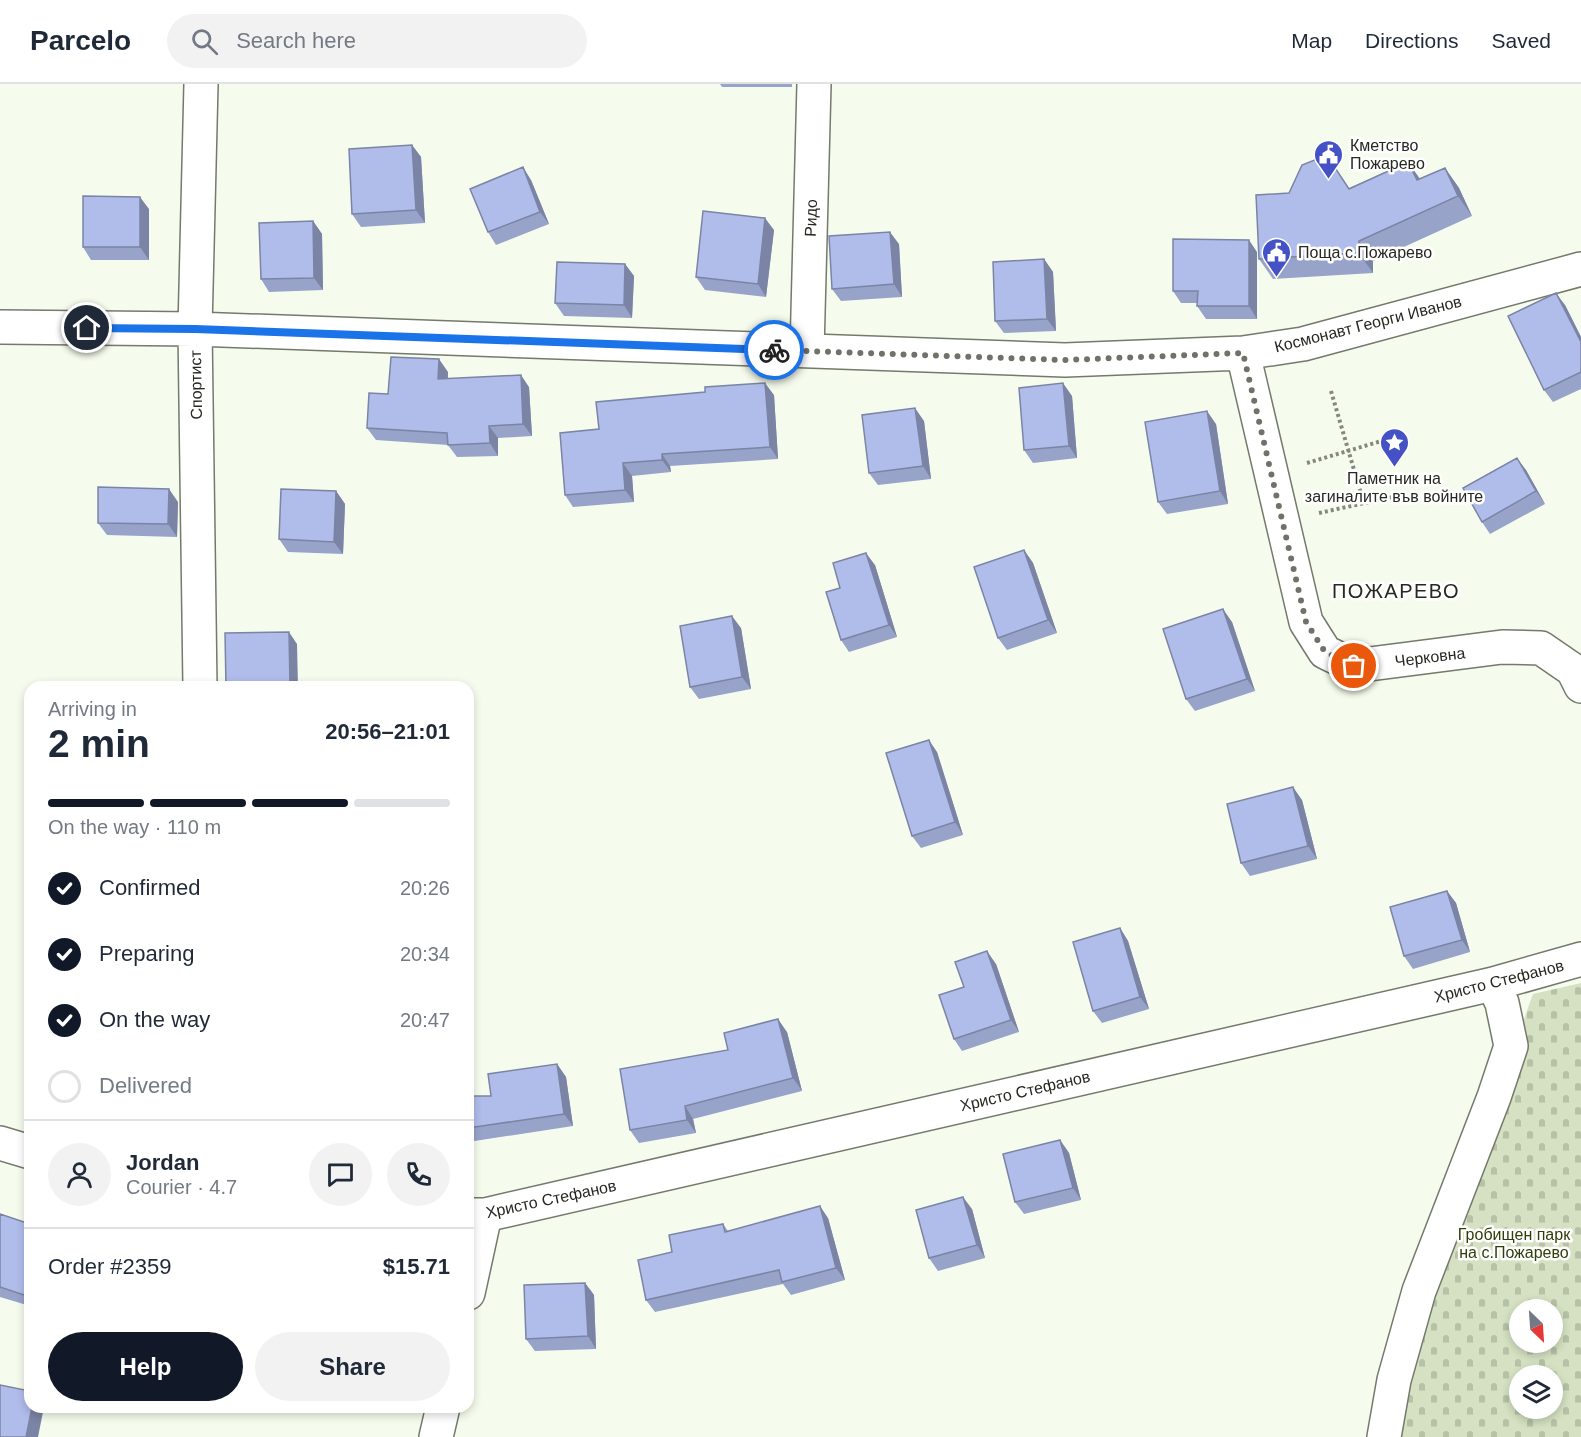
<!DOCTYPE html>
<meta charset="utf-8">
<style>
:root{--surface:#fff;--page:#f2f2f3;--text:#1f2937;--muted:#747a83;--line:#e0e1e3;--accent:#111827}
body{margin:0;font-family:Arial,sans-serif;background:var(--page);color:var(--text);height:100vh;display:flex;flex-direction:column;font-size:22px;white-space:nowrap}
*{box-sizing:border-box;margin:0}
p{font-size:20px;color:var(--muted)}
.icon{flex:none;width:33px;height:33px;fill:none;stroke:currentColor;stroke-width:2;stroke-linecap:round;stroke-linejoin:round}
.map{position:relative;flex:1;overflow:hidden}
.side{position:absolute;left:24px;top:597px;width:450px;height:732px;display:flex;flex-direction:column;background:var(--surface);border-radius:18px;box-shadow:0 3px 9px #0003}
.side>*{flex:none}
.needle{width:39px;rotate:155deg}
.buttons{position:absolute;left:1509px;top:1215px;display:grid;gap:12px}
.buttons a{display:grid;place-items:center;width:54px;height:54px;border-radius:50%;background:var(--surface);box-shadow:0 3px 9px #0003;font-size:30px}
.pin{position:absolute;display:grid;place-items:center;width:51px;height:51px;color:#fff;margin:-26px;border:3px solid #fff;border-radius:50%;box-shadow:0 2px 6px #0007}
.courier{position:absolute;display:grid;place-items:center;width:60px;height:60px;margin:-30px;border:4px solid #1a73e8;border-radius:50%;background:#fff;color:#222;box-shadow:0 2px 8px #0007}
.summary em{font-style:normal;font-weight:700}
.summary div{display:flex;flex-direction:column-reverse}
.summary{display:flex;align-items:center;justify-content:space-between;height:102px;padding:0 24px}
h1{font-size:39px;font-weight:700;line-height:45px}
.bar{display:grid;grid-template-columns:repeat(4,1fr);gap:9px 6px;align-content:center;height:72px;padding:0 24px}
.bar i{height:8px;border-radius:4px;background:var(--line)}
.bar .on{background:var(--accent)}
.bar p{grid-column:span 4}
.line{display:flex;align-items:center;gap:15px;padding:0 24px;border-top:2px solid var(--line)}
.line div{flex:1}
.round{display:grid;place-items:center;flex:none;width:63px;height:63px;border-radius:32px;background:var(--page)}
ol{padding:0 24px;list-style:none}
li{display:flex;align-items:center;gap:18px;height:66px}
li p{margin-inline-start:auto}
li .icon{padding:6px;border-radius:50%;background:var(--accent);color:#fff;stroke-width:4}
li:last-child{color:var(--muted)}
li i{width:33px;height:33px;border:3px solid var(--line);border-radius:50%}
.cta{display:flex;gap:12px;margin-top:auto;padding:12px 24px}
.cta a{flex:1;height:69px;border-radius:36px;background:var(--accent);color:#fff;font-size:24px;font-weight:700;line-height:69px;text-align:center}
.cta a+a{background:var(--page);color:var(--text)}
header{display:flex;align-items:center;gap:36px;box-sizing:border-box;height:84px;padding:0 30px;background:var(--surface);border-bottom:2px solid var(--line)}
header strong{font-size:28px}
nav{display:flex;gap:33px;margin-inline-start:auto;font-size:21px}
.search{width:420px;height:54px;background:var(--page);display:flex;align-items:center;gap:15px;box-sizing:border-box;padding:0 21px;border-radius:33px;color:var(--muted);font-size:22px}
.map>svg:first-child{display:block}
.cemetery{fill:url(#cemetery-stones);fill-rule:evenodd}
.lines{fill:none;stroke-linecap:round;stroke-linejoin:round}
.minor-casing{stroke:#73796b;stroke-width:36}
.path{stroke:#84887e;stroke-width:4;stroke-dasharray:3 3;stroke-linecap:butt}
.minor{stroke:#fff;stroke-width:33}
.wall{fill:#97a3c9}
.shaded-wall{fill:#7b84a4}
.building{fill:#b0bdea;stroke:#7b84a4;stroke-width:1.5}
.done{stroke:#6f7269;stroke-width:6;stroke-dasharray:0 10.8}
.route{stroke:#1a73e8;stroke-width:8}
.labels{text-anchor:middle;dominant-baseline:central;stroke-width:5;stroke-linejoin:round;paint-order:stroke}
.poi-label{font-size:16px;fill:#262822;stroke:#fff;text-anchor:start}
.street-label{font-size:16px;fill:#262822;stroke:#fff}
.park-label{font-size:16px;fill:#303e09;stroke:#fff}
.quarter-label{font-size:20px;letter-spacing:1.5px;fill:#262822;stroke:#fff}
</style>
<header>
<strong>Parcelo</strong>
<div class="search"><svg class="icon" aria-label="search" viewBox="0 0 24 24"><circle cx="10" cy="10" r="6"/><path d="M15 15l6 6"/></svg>Search here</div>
<nav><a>Map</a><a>Directions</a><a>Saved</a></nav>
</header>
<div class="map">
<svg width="1581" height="1353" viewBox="0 0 1581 1353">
<defs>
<pattern id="cemetery-stones" width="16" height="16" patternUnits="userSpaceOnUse" patternTransform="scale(1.5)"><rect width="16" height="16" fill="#d5e1c2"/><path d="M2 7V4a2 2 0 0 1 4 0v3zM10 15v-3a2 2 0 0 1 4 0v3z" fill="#b7c1a6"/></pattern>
</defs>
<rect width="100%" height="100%" fill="#f6fced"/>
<path class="cemetery" d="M1581 899V1353H1393L1442 1164 1533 910ZM1520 1226H1552V1258H1520ZM1520 1292H1552V1324H1520Z"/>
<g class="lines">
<defs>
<path id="minor" d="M0 243 195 245 1065 276 1243 269 1303 260 1581 185
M807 267 814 0
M1243 269 1306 538 1325 568 1354 582 1502 563 1541 564 1573 586 1581 602
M200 603 195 245 201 0
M0 1059 30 1068
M468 1131H485L1493 900 1581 875
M468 1209 485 1131
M436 1353 443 1323
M1384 1353 1394 1296 1419 1207 1494 1013 1511 962 1502 919 1493 900"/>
</defs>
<use href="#minor" class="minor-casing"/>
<path class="path" d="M1331 307 1364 420
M1307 379 1395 353
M1319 429 1406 410"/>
<use href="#minor" class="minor"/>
</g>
<path class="wall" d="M720 0H792V3H722Z
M412 61 421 73 425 139 361 143 352 130Z
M1408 78 1420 95 1445 84 1459 104 1472 132 1373 177V189L1273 195 1259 175 1289 109 1349 104Z
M531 96 549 140 496 161 488 148Z
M149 125V176H91L83 163Z
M313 137 322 150 323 206 269 208 261 195Z
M774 146 766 213 705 206 696 193Z
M899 160 902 213 841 217 832 205Z
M1257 168V235H1206L1197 222V219H1181L1173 207Z
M1044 175 1053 188 1056 247 1004 249 995 237Z
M625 180 634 192 632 234 564 232 555 219Z
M1565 221 1581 253V305L1553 318 1544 306Z
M448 288V295L529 303 532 352 498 354V372L457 373 448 361 376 356 367 344 388 310Z
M774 311 778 375 670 382 671 388 632 392 634 418 573 423 565 411 599 345Z
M1072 312 1077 374 1033 379 1024 366Z
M924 337 931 395 878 401 869 389Z
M1216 340 1228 420 1167 430 1158 418Z
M1526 386 1545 420 1490 450 1482 438Z
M336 407 345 420 343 470 288 468 279 455Z
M178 418 177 453 107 451 98 439Z
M1024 466 1033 479 1057 549 1007 566 998 554Z
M875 481 897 553 849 568 841 556 840 504Z
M1232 538 1255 607 1195 627 1186 615Z
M741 544 751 605 699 615 690 603Z
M937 668 963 751 921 764 912 752Z
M1302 716 1317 775 1250 792 1241 779Z
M1447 807 1456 819 1470 868 1413 885 1404 872Z
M1120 844 1128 857 1149 925 1102 939 1093 927Z
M996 880 1019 948 962 967 954 955 964 903Z
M787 948 802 1007 693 1035 696 1049 639 1059 630 1046 728 966Z
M557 980 566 993 573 1042 468 1058V1012H491Z
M1060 1056 1069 1069 1081 1116 1024 1130 1015 1118Z
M972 1125 985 1174 938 1187 929 1174Z
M0 1130 30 1140V1222L0 1213Z
M828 1134 845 1196 791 1211 783 1200 655 1228 646 1216 672 1168 723 1140 728 1147Z
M585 1199 594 1211 596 1265 535 1267 526 1255Z"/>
<path class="shaded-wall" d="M412 61 421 73 425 139 416 126Z
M1408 78 1422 98 1417 96Z
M523 83 531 96 549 140 540 128Z
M1445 84 1459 104 1472 132 1458 112Z
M140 113 149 125V176L140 163Z
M765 134 774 146 766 213 758 200Z
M313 137 322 150 323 206 314 194Z
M890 148 899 160 902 213 894 200Z
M1249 156 1257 168V235L1249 222Z
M1359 157 1373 177V189L1359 169Z
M1044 175 1053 188 1056 247 1047 235Z
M625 180 634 192 632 234 624 221Z
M1556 209 1565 221 1581 253V258Z
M439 275 448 288 447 308 438 295Z
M521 291 529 303 532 352 523 340Z
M765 299 774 311 778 375 770 363Z
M1063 299 1072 312 1077 374 1069 362Z
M915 324 924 337 931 395 923 382Z
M1207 327 1216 340 1228 420 1220 407Z
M489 342 498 354V372L490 359Z
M662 370 670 382 671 388 662 376Z
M1517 374 1526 386 1545 420 1536 407Z
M623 379 632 392 634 418 625 406Z
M169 405 178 418 177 453 168 440Z
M336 407 345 420 343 470 334 458Z
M1024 466 1033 479 1057 549 1048 536Z
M866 469 875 481 897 553 889 541Z
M1223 525 1232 538 1255 607 1247 595Z
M732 532 741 544 751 605 742 593Z
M289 548 297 560 298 603H290Z
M929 656 937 668 963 751 955 738Z
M1293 703 1302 716 1317 775 1308 762Z
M1447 807 1456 819 1470 868 1462 856Z
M1120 844 1128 857 1149 925 1140 913Z
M987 867 996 880 1019 948 1011 936Z
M778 935 787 948 802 1007 793 994Z
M557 980 566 993 573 1042 564 1030Z
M685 1022 693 1035 696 1049 687 1036Z
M1060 1056 1069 1069 1081 1116 1073 1104Z
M963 1113 972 1125 985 1174 977 1161Z
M820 1122 828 1134 845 1196 836 1184Z
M585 1199 594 1211 596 1265 588 1252Z
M32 1323H44L38 1353H26Z"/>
<path class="building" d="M412 61 416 126 352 130 349 65Z
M1317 75 1334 82 1349 105 1408 78 1417 96 1445 84 1458 112 1359 157V169L1259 175 1256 111 1289 109 1302 81Z
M523 83 540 128 488 148 470 105Z
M83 112 140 113V163H83Z
M703 127 765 134 758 200 696 193Z
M313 137 314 194 261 195 259 139Z
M890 148 894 200 832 205 829 152Z
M1173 155 1249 156V222H1197L1198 207H1173Z
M1044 175 1047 235 995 237 993 178Z
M557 178 625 180 624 221 555 219Z
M1556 209 1581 258V288L1544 306 1508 232Z
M391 273 439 275 438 295 521 291 523 340 489 342 490 359 448 361 447 349 367 344 369 309 388 310Z
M765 299 770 363 662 370V376L623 379 625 406 565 411 560 349 599 345 596 318 705 308V303Z
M1063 299 1069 362 1024 366 1019 304Z
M915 324 923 382 869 389 862 331Z
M1207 327 1220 407 1158 418 1145 338Z
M1517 374 1536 407 1482 438 1463 404Z
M98 403 169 405 168 440 98 439Z
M281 405 336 407 334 458 279 455Z
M1024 466 1048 536 998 554 974 483Z
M866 469 889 541 841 556 826 508 840 504 833 479Z
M1223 525 1247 595 1186 615 1163 545Z
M732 532 742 593 690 603 680 542Z
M289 548 290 603H226L225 549Z
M929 656 955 738 912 752 886 669Z
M1293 703 1308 762 1241 779 1227 720Z
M1447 807 1462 856 1404 872 1390 823Z
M1120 844 1140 913 1093 927 1073 858Z
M987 867 1011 936 954 955 939 911 964 903 955 878Z
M778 935 793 994 685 1022 687 1036 630 1046 620 985 728 966 724 949Z
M557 980 564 1030 468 1044V1012H491L488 990Z
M1060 1056 1073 1104 1015 1118 1003 1070Z
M963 1113 977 1161 929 1174 916 1126Z
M820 1122 836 1184 782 1198 779 1186 646 1216 638 1176 672 1168 669 1151 723 1140 725 1148Z
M0 1130 30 1140V1213L0 1203Z
M585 1199 588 1252 526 1255 524 1201Z
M0 1301 30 1307V1323H32L26 1353H0Z"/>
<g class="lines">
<path class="done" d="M774 266 1065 276 1243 269 1306 538 1325 568 1354 582"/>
<path class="route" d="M87 244 195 245 774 266"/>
</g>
<defs>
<symbol id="civic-pin" viewBox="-11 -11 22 30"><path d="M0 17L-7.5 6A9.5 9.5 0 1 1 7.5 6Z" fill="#4452c6" stroke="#fff"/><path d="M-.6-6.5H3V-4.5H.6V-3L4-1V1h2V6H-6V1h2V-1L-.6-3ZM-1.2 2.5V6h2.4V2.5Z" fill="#fff"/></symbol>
<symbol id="sight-pin" viewBox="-11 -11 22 30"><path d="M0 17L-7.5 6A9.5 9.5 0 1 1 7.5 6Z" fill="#4452c6" stroke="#fff"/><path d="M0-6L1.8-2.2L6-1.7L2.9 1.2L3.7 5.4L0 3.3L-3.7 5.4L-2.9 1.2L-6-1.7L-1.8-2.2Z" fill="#fff"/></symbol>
</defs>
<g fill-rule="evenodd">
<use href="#civic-pin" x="1312" y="54" width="33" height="45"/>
<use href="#civic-pin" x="1260" y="152" width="33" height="45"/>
<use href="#sight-pin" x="1378" y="342" width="33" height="45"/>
</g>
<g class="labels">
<g class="poi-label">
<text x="1350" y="61">Кметство<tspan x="1350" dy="18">Пожарево</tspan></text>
<text x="1298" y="168">Поща с.Пожарево</text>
<text x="1394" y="394" text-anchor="middle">Паметник на<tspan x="1394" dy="18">загиналите във войните</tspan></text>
</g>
<g class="street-label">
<text transform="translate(811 134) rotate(-88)">Ридо</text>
<text transform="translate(1368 240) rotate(-14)">Космонавт Георги Иванов</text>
<text transform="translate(196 301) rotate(-91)">Спортист</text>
<text transform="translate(1430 573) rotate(-7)">Черковна</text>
<text transform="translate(1499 897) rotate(-14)">Христо Стефанов</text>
<text transform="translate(1025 1007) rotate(-13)">Христо Стефанов</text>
<text transform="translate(551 1115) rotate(-12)">Христо Стефанов</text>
</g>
<g class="park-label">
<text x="1514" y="1150">Гробищен парк<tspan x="1514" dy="18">на с.Пожарево</tspan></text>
</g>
<g class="quarter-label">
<text x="1396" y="507">ПОЖАРЕВО</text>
</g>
</g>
</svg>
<div class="buttons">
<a><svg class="needle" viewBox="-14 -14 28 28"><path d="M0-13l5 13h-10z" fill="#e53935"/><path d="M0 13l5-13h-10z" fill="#747a83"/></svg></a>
<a><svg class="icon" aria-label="layers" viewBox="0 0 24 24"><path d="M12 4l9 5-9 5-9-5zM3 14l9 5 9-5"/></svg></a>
</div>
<div class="pin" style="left:1354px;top:582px;background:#ea580c"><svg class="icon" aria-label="bag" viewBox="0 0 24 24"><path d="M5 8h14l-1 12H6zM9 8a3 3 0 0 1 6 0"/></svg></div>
<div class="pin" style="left:87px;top:244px;background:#1f2937"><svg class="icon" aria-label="home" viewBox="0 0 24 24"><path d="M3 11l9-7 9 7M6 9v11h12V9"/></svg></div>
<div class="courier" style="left:774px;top:266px"><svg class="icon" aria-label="bike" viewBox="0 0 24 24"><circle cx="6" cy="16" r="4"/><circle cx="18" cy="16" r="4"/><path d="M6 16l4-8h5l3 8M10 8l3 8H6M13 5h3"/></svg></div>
<section class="side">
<div class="summary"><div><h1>2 min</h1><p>Arriving in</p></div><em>20:56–21:01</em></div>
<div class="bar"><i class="on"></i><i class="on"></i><i class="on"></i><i></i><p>On the way · 110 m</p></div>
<ol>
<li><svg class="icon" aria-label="check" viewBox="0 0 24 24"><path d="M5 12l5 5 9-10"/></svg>Confirmed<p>20:26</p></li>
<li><svg class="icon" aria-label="check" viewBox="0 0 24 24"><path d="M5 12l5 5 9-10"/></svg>Preparing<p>20:34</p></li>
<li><svg class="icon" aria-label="check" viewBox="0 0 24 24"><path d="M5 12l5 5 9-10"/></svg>On the way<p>20:47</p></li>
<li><i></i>Delivered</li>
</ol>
<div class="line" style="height:108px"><a class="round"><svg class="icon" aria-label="person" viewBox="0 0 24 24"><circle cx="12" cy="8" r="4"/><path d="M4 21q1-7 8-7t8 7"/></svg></a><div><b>Jordan</b><p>Courier · 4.7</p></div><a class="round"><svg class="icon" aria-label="chat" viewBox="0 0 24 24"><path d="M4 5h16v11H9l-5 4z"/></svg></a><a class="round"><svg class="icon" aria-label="phone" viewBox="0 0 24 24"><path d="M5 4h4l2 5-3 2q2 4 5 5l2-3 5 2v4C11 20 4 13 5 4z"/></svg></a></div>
<div class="line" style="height:78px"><div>Order #2359</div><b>$15.71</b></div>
<div class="cta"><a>Help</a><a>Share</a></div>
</section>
</div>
